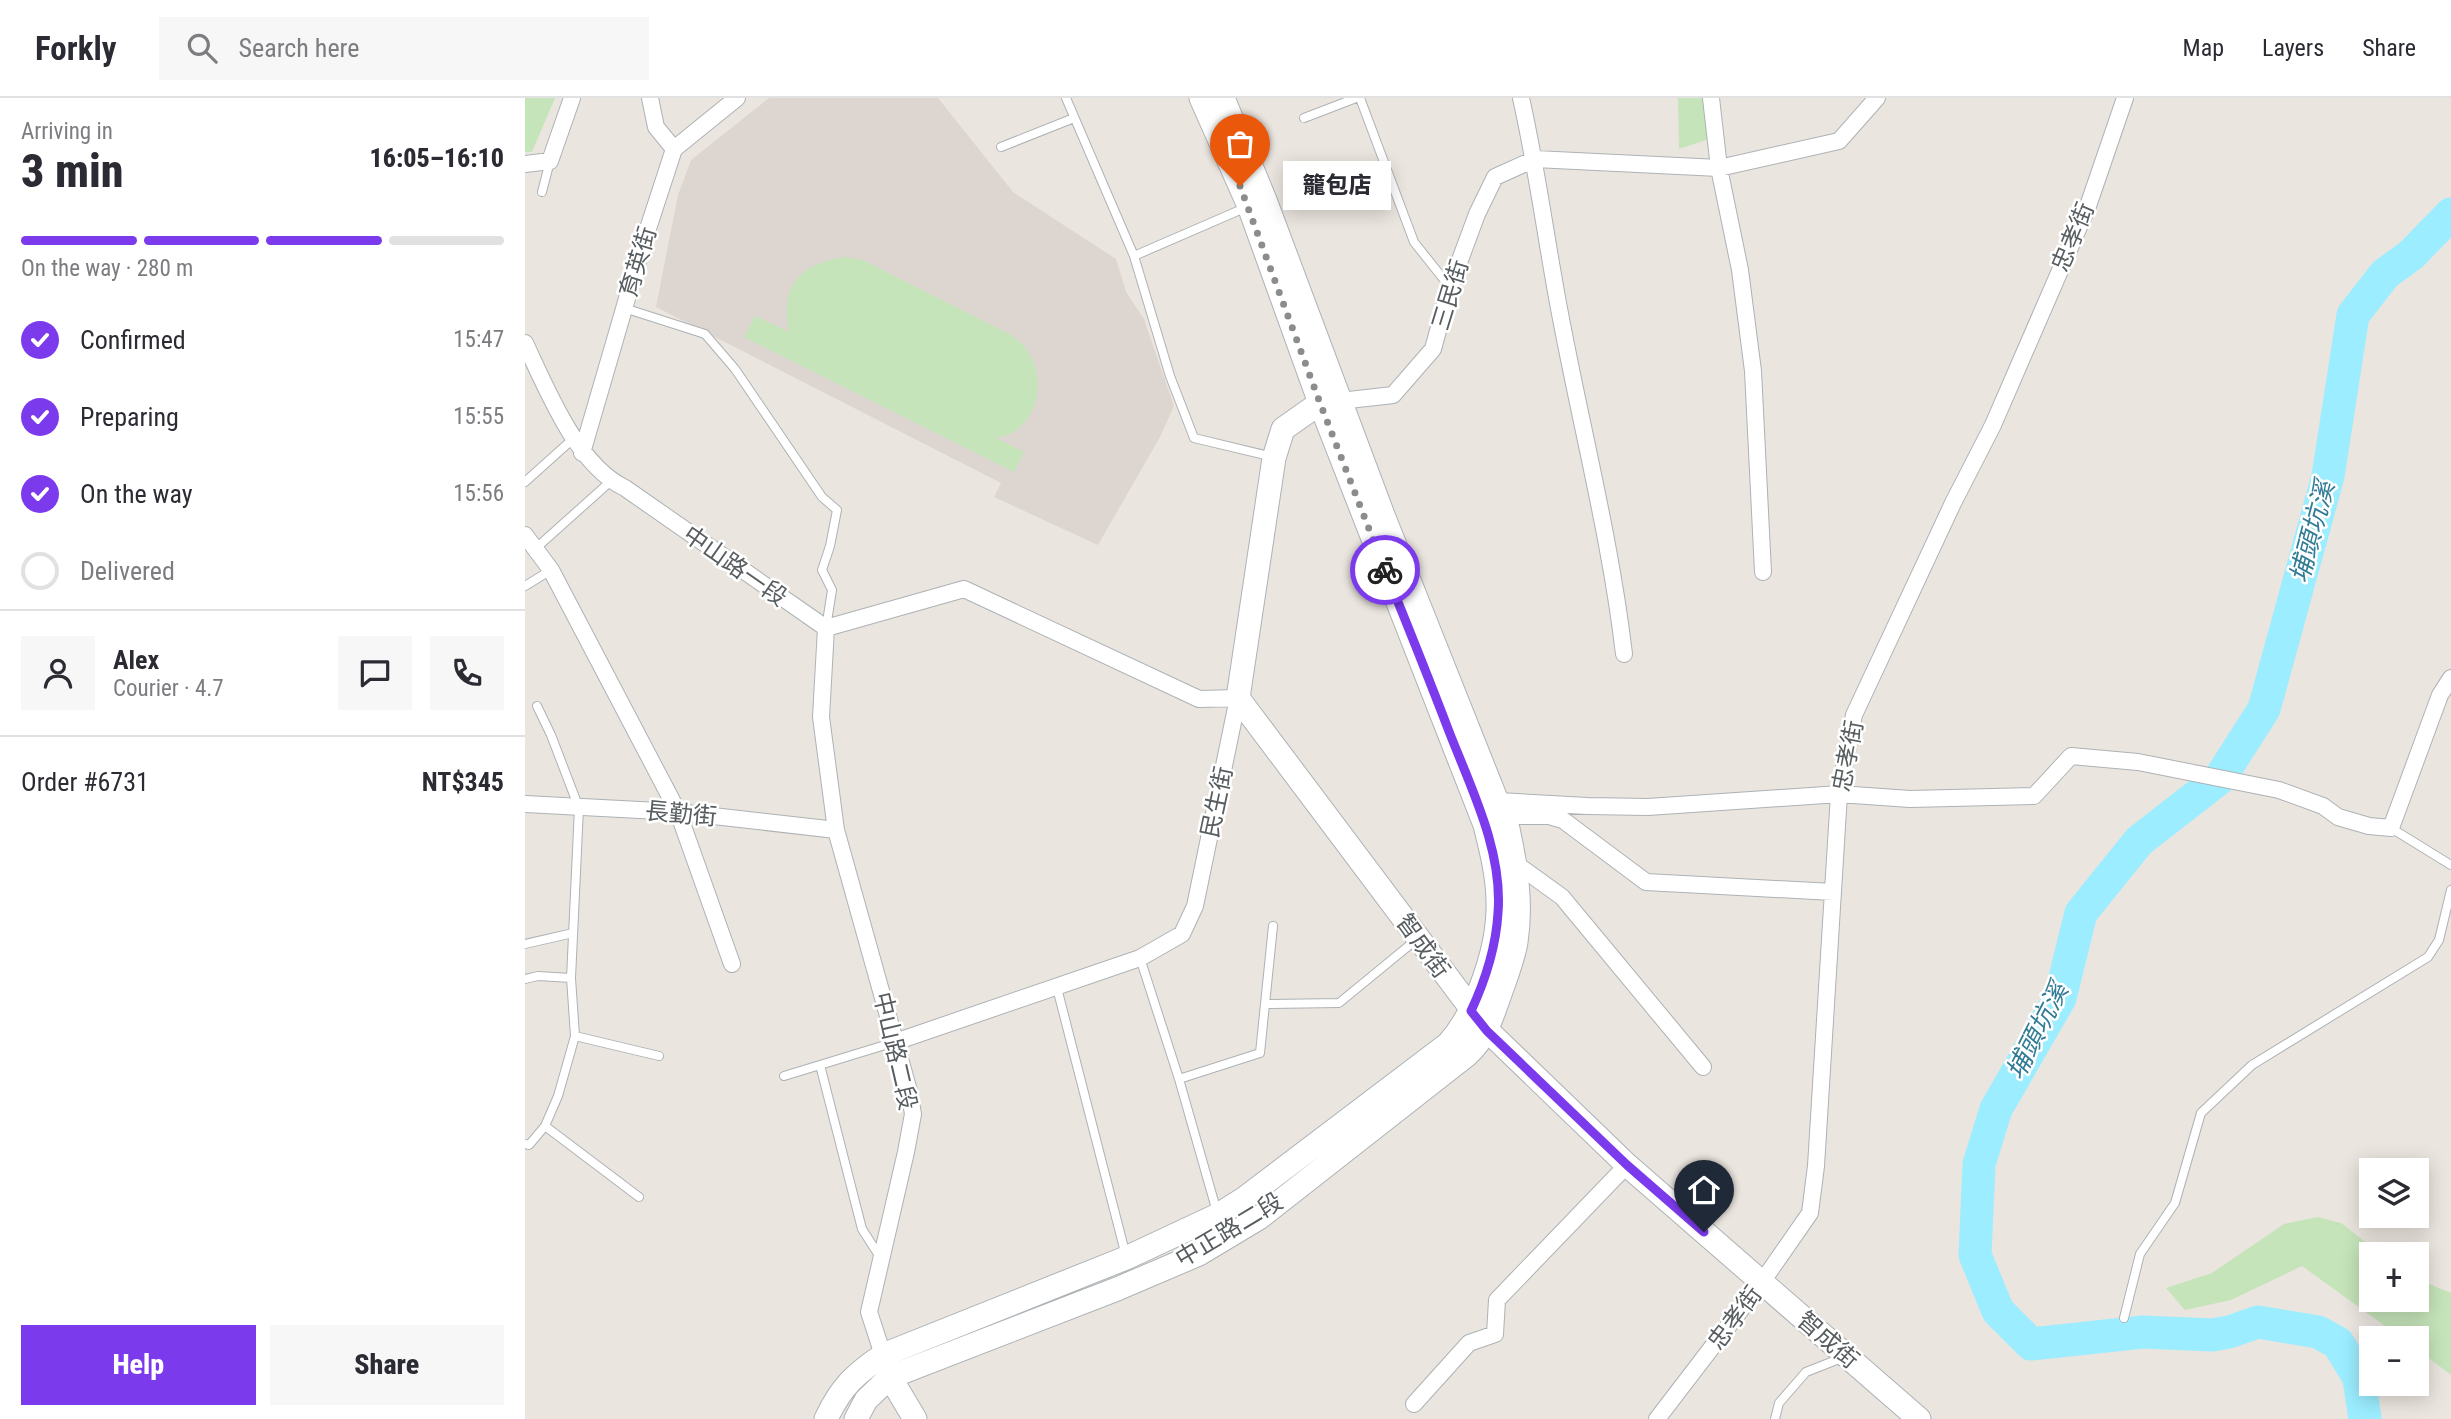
<!DOCTYPE html>
<meta charset="utf-8">
<style>
:root{--surface:#fff;--page:#f7f7f7;--text:#2b2b33;--muted:#7c7c81;--line:#e1e1e2;--accent:#7c3aed}
body{margin:0;font-family:"Roboto Condensed","Noto Sans TC",sans-serif;background:var(--page);color:var(--text);height:100vh;display:flex;flex-direction:column;font-size:26px;white-space:nowrap}
*{box-sizing:border-box;margin:0}
p{font-size:23px;color:var(--muted)}
.icon{flex:none;width:38px;height:38px;fill:none;stroke:currentColor;stroke-width:2;stroke-linecap:round;stroke-linejoin:round}
.map{position:relative;flex:1;overflow:hidden}
.sheet{display:flex;flex-direction:column;background:var(--surface);width:525px}
.sheet>*{flex:none}
.controls{position:absolute;left:1834px;top:1060px;display:grid;gap:14px}
.controls a{display:grid;place-items:center;width:70px;height:70px;border-radius:0px;background:var(--surface);box-shadow:0 4px 18px #0003;font-size:35px}
.pin{position:absolute;display:grid;place-items:center;width:60px;height:60px;color:#fff;margin:-72px -30px;border-radius:50% 50% 50% 0;rotate:-45deg;box-shadow:0 0 7px #0007}
.pin .icon{rotate:45deg}
.courier{position:absolute;display:grid;place-items:center;width:70px;height:70px;margin:-35px;border:5px solid #7c3aed;border-radius:50%;background:#fff;color:#222;box-shadow:0 2px 9px #0007}
.bubble{position:absolute;height:49px;border-radius:0px;background:var(--surface);box-shadow:0 4px 18px #0003;font-size:23px;font-weight:800;line-height:49px;text-align:center}
.summary em{font-style:normal;font-weight:800}
.summary div{display:flex;flex-direction:column-reverse}
.summary{display:flex;align-items:center;justify-content:space-between;height:119px;padding:0 21px}
h1{font-size:46px;font-weight:800;line-height:52px}
.bar{display:grid;grid-template-columns:repeat(4,1fr);gap:10px 7px;align-content:center;height:84px;padding:0 21px}
.bar i{height:9px;border-radius:5px;background:var(--line)}
.bar .current{background:var(--accent)}
.bar p{grid-column:span 4}
.line{display:flex;align-items:center;gap:18px;padding:0 21px;border-top:2px solid var(--line)}
.line div{flex:1}
.round{display:grid;place-items:center;flex:none;width:74px;height:74px;border-radius:0px;background:var(--page)}
ol{padding:0 21px;list-style:none}
li{display:flex;align-items:center;gap:21px;height:77px}
li p{margin-inline-start:auto}
li .icon{padding:7px;border-radius:50%;background:var(--accent);color:#fff;stroke-width:4}
li:last-child{color:var(--muted)}
li i{width:38px;height:38px;border:4px solid var(--line);border-radius:50%}
.primary-button{display:flex;gap:14px;margin-top:auto;padding:14px 21px}
.primary-button a{flex:1;height:80px;border-radius:0px;background:var(--accent);color:#fff;font-size:28px;font-weight:800;line-height:80px;text-align:center}
.primary-button a+a{background:var(--page);color:var(--text)}
header{display:flex;align-items:center;gap:42px;box-sizing:border-box;height:98px;padding:0 35px;background:var(--surface);border-bottom:2px solid var(--line)}
header strong{font-size:33px}
nav{display:flex;gap:38px;margin-inline-start:auto;font-size:24px}
.search{width:490px;height:63px;background:var(--page);display:flex;align-items:center;gap:18px;box-sizing:border-box;padding:0 24px;border-radius:0px;color:var(--muted);font-size:26px}
main{display:flex;flex:1;min-height:0}
.map>svg:first-child{display:block}
.education{fill:#ddd6d0}
.green{fill:#c5e4ba}
.lines{fill:none;stroke-linecap:round;stroke-linejoin:round}
.river{stroke:#9bedff;stroke-width:33}
.lane-casing{stroke:#adb2b5;stroke-width:10}
.street-casing{stroke:#adb2b5;stroke-width:18}
.secondary-casing{stroke:#acb2b5;stroke-width:25}
.lane{stroke:#fff;stroke-width:8}
.street{stroke:#fff;stroke-width:16}
.secondary{stroke:#fff;stroke-width:23}
.done{stroke:#8b8d8c;stroke-width:7;stroke-dasharray:0 12.6}
.route{stroke:#7c3aed;stroke-width:9}
.labels{text-anchor:middle;dominant-baseline:central;stroke-width:5;stroke-linejoin:round;paint-order:stroke}
.street-label{font-size:24px;fill:#585e60;stroke:#fff}
.water-label{font-size:26px;font-style:italic;fill:#337c96;stroke:#fff}
</style>
<header>
<strong>Forkly</strong>
<div class="search"><svg class="icon" aria-label="search" viewBox="0 0 24 24"><circle cx="10" cy="10" r="6"/><path d="M15 15l6 6"/></svg>Search here</div>
<nav><a>Map</a><a>Layers</a><a>Share</a></nav>
</header>
<main>
<section class="sheet">
<div class="summary"><div><h1>3 min</h1><p>Arriving in</p></div><em>16:05–16:10</em></div>
<div class="bar"><i class="current"></i><i class="current"></i><i class="current"></i><i></i><p>On the way · 280 m</p></div>
<ol>
<li><svg class="icon" aria-label="check" viewBox="0 0 24 24"><path d="M5 12l5 5 9-10"/></svg>Confirmed<p>15:47</p></li>
<li><svg class="icon" aria-label="check" viewBox="0 0 24 24"><path d="M5 12l5 5 9-10"/></svg>Preparing<p>15:55</p></li>
<li><svg class="icon" aria-label="check" viewBox="0 0 24 24"><path d="M5 12l5 5 9-10"/></svg>On the way<p>15:56</p></li>
<li><i></i>Delivered</li>
</ol>
<div class="line" style="height:126px"><a class="round"><svg class="icon" aria-label="person" viewBox="0 0 24 24"><circle cx="12" cy="8" r="4"/><path d="M4 21q1-7 8-7t8 7"/></svg></a><div><b>Alex</b><p>Courier · 4.7</p></div><a class="round"><svg class="icon" aria-label="chat" viewBox="0 0 24 24"><path d="M4 5h16v11H9l-5 4z"/></svg></a><a class="round"><svg class="icon" aria-label="phone" viewBox="0 0 24 24"><path d="M5 4h4l2 5-3 2q2 4 5 5l2-3 5 2v4C11 20 4 13 5 4z"/></svg></a></div>
<div class="line" style="height:91px"><div>Order #6731</div><b>NT$345</b></div>
<div class="primary-button"><a>Help</a><a>Share</a></div>
</section>
<div class="map">
<svg width="1926" height="1321" viewBox="0 0 1926 1321">
<rect width="100%" height="100%" fill="#ebe5df"/>
<path class="education" d="M244 0H413L488 94 591 161 601 194 619 221 649 308 635 339 573 447 469 399 476 385 131 209 153 97 166 62Z"/>
<path class="green" d="M0 0H30L7 54H0Z
M1153 0H1183L1187 40 1154 51Z
M318 159 338 162 486 237C492 242 498 246 502 252 520 278 515 319 487 335 482 338 476 338 471 340L499 354 489 374 219 239 230 218 264 234C255 189 273 167 318 159Z
M1793 1119 1816 1125 1857 1157H1846V1202H1892V1181L1926 1195V1277L1892 1251V1241H1878L1777 1168 1706 1202 1660 1212 1641 1190 1687 1175 1759 1126Z"/>
<g class="lines">
<path class="river" d="M1840 1321 1834 1280 1813 1245 1793 1234 1733 1224 1704 1234 1687 1237 1618 1234 1506 1246 1473 1213 1450 1157 1454 1066 1471 1011 1535 900 1556 815 1614 743 1695 680 1739 611 1803 378 1828 217 1860 176 1886 157 1926 116"/>
<defs>
<path id="lane" d="M541 0 609 158 645 278 669 340 748 359
M835 0 889 144 924 188
M779 20 831 0
M476 49 549 20
M17 94 25 63
M609 158 722 109
M99 210 180 236 210 271 297 399 312 412 305 448 297 472 307 492 301 530
M0 384 49 340
M10 451 86 383
M0 488 26 472
M1866 730 1926 767
M0 846 48 835
M615 860 654 981 692 1114
M0 881 13 878 46 880
M532 890 601 1158
M740 906 814 905 892 841
M50 938 134 958
M295 967 337 1131 355 1159
M259 978 370 944
M654 981 735 955 748 828
M20 1028 114 1099
M0 1046 4 1047 20 1028 33 998 50 938 46 880 54 710 26 637 12 608
M1599 1220 1615 1156 1650 1105 1676 1015 1727 967 1903 859 1914 842 1926 792
M1250 1321 1254 1305 1281 1274 1319 1259"/>
<path id="street" d="M125 0 131 29 149 51
M996 0C1013 75 1022 150 1037 226 1058 336 1086 445 1099 556
M1186 0 1194 70 1215 172 1228 273 1238 474
M0 66 25 63 47 0
M0 245C22 292 52 367 100 390L301 530 296 619 311 732 384 993 388 1016 381 1054 344 1214 358 1257
M815 303 868 297 908 251 925 189 952 116 970 79 1010 61 1194 70 1314 43 1352 0
M57 355 117 149 149 51 212 0
M0 437 26 472 153 714 207 866
M301 530 439 491 674 601 713 600 670 808 657 836 615 860 370 944
M973 703 1062 708 1123 709 1314 696 1385 701 1509 698 1546 658 1613 664 1754 692 1798 708 1813 719 1844 728 1866 730 1915 597 1926 580
M0 706 153 714 311 732
M979 718H1024L1038 722 1121 784 1308 794
M985 765H990L1037 799 1178 969
M889 1306 944 1245 970 1236 972 1202 1102 1067
M1132 1321 1237 1184 1285 1115 1291 1068 1314 696 1329 617 1428 405 1468 327 1563 108 1600 0"/>
<path id="secondary" d="M808 304 795 305 758 331 749 360 713 600 963 933 1102 1067 1394 1321
M361 1266 365 1279 390 1321
M301 1321C316 1289 329 1277 358 1257L601 1160 693 1117 720 1100 923 946C951 915 972 854 973 812 974 783 967 755 960 727L795 305 724 108 676 0
M331 1321 341 1302 365 1279 592 1191 674 1156 734 1120 942 957C962 938 966 921 975 896 981 879 988 862 991 844 997 806 991 767 983 731L858 417 740 102 698 0"/>
</defs>
<use href="#lane" class="lane-casing"/>
<use href="#street" class="street-casing"/>
<use href="#secondary" class="secondary-casing"/>
<use href="#lane" class="lane"/>
<use href="#street" class="street"/>
<use href="#secondary" class="secondary"/>
</g>
<g class="lines">
<path class="done" d="M715 88 795 305 860 472"/>
<path class="route" d="M860 472C882 526 904 581 925 636 947 692 978 754 973 815 971 848 960 883 946 913L962 933 1102 1067 1179 1134"/>
</g>
<g class="labels">
<g class="street-label">
<text transform="translate(1548 139) rotate(-67)">忠孝街</text>
<text transform="translate(113 164) rotate(-73)">育英街</text>
<text transform="translate(925 197) rotate(-73)">三民街</text>
<text transform="translate(210 468) rotate(35)">中山路一段</text>
<text transform="translate(1323 658) rotate(-79)">忠孝街</text>
<text transform="translate(692 704) rotate(-78)">民生街</text>
<text transform="translate(156 716) rotate(5)">長勤街</text>
<text transform="translate(898 848) rotate(54)">智成街</text>
<text transform="translate(370 953) rotate(77)">中山路二段</text>
<text transform="translate(704 1132) rotate(-31)">中正路二段</text>
<text transform="translate(1210 1220) rotate(-53)">忠孝街</text>
<text transform="translate(1303 1242) rotate(41)">智成街</text>
</g>
<g class="water-label">
<text transform="translate(1787 434) rotate(-75)">埔頭坑溪</text>
<text transform="translate(1512 933) rotate(-63)">埔頭坑溪</text>
</g>
</g>
</svg>
<div class="controls">
<a><svg class="icon" aria-label="layers" viewBox="0 0 24 24"><path d="M12 4l9 5-9 5-9-5zM3 14l9 5 9-5"/></svg></a>
<a>+</a>
<a>−</a>
</div>
<div class="pin" style="left:715px;top:88px;background:#ea580c"><svg class="icon" aria-label="bag" viewBox="0 0 24 24"><path d="M5 8h14l-1 12H6zM9 8a3 3 0 0 1 6 0"/></svg></div>
<div class="pin" style="left:1179px;top:1134px;background:#1f2937"><svg class="icon" aria-label="home" viewBox="0 0 24 24"><path d="M3 11l9-7 9 7M6 9v11h12V9"/></svg></div>
<div class="courier" style="left:860px;top:472px"><svg class="icon" aria-label="bike" viewBox="0 0 24 24"><circle cx="6" cy="16" r="4"/><circle cx="18" cy="16" r="4"/><path d="M6 16l4-8h5l3 8M10 8l3 8H6M13 5h3"/></svg></div>
<div class="bubble" style="left:758px;top:63px;width:108px">籠包店</div>
</div>
</main>
